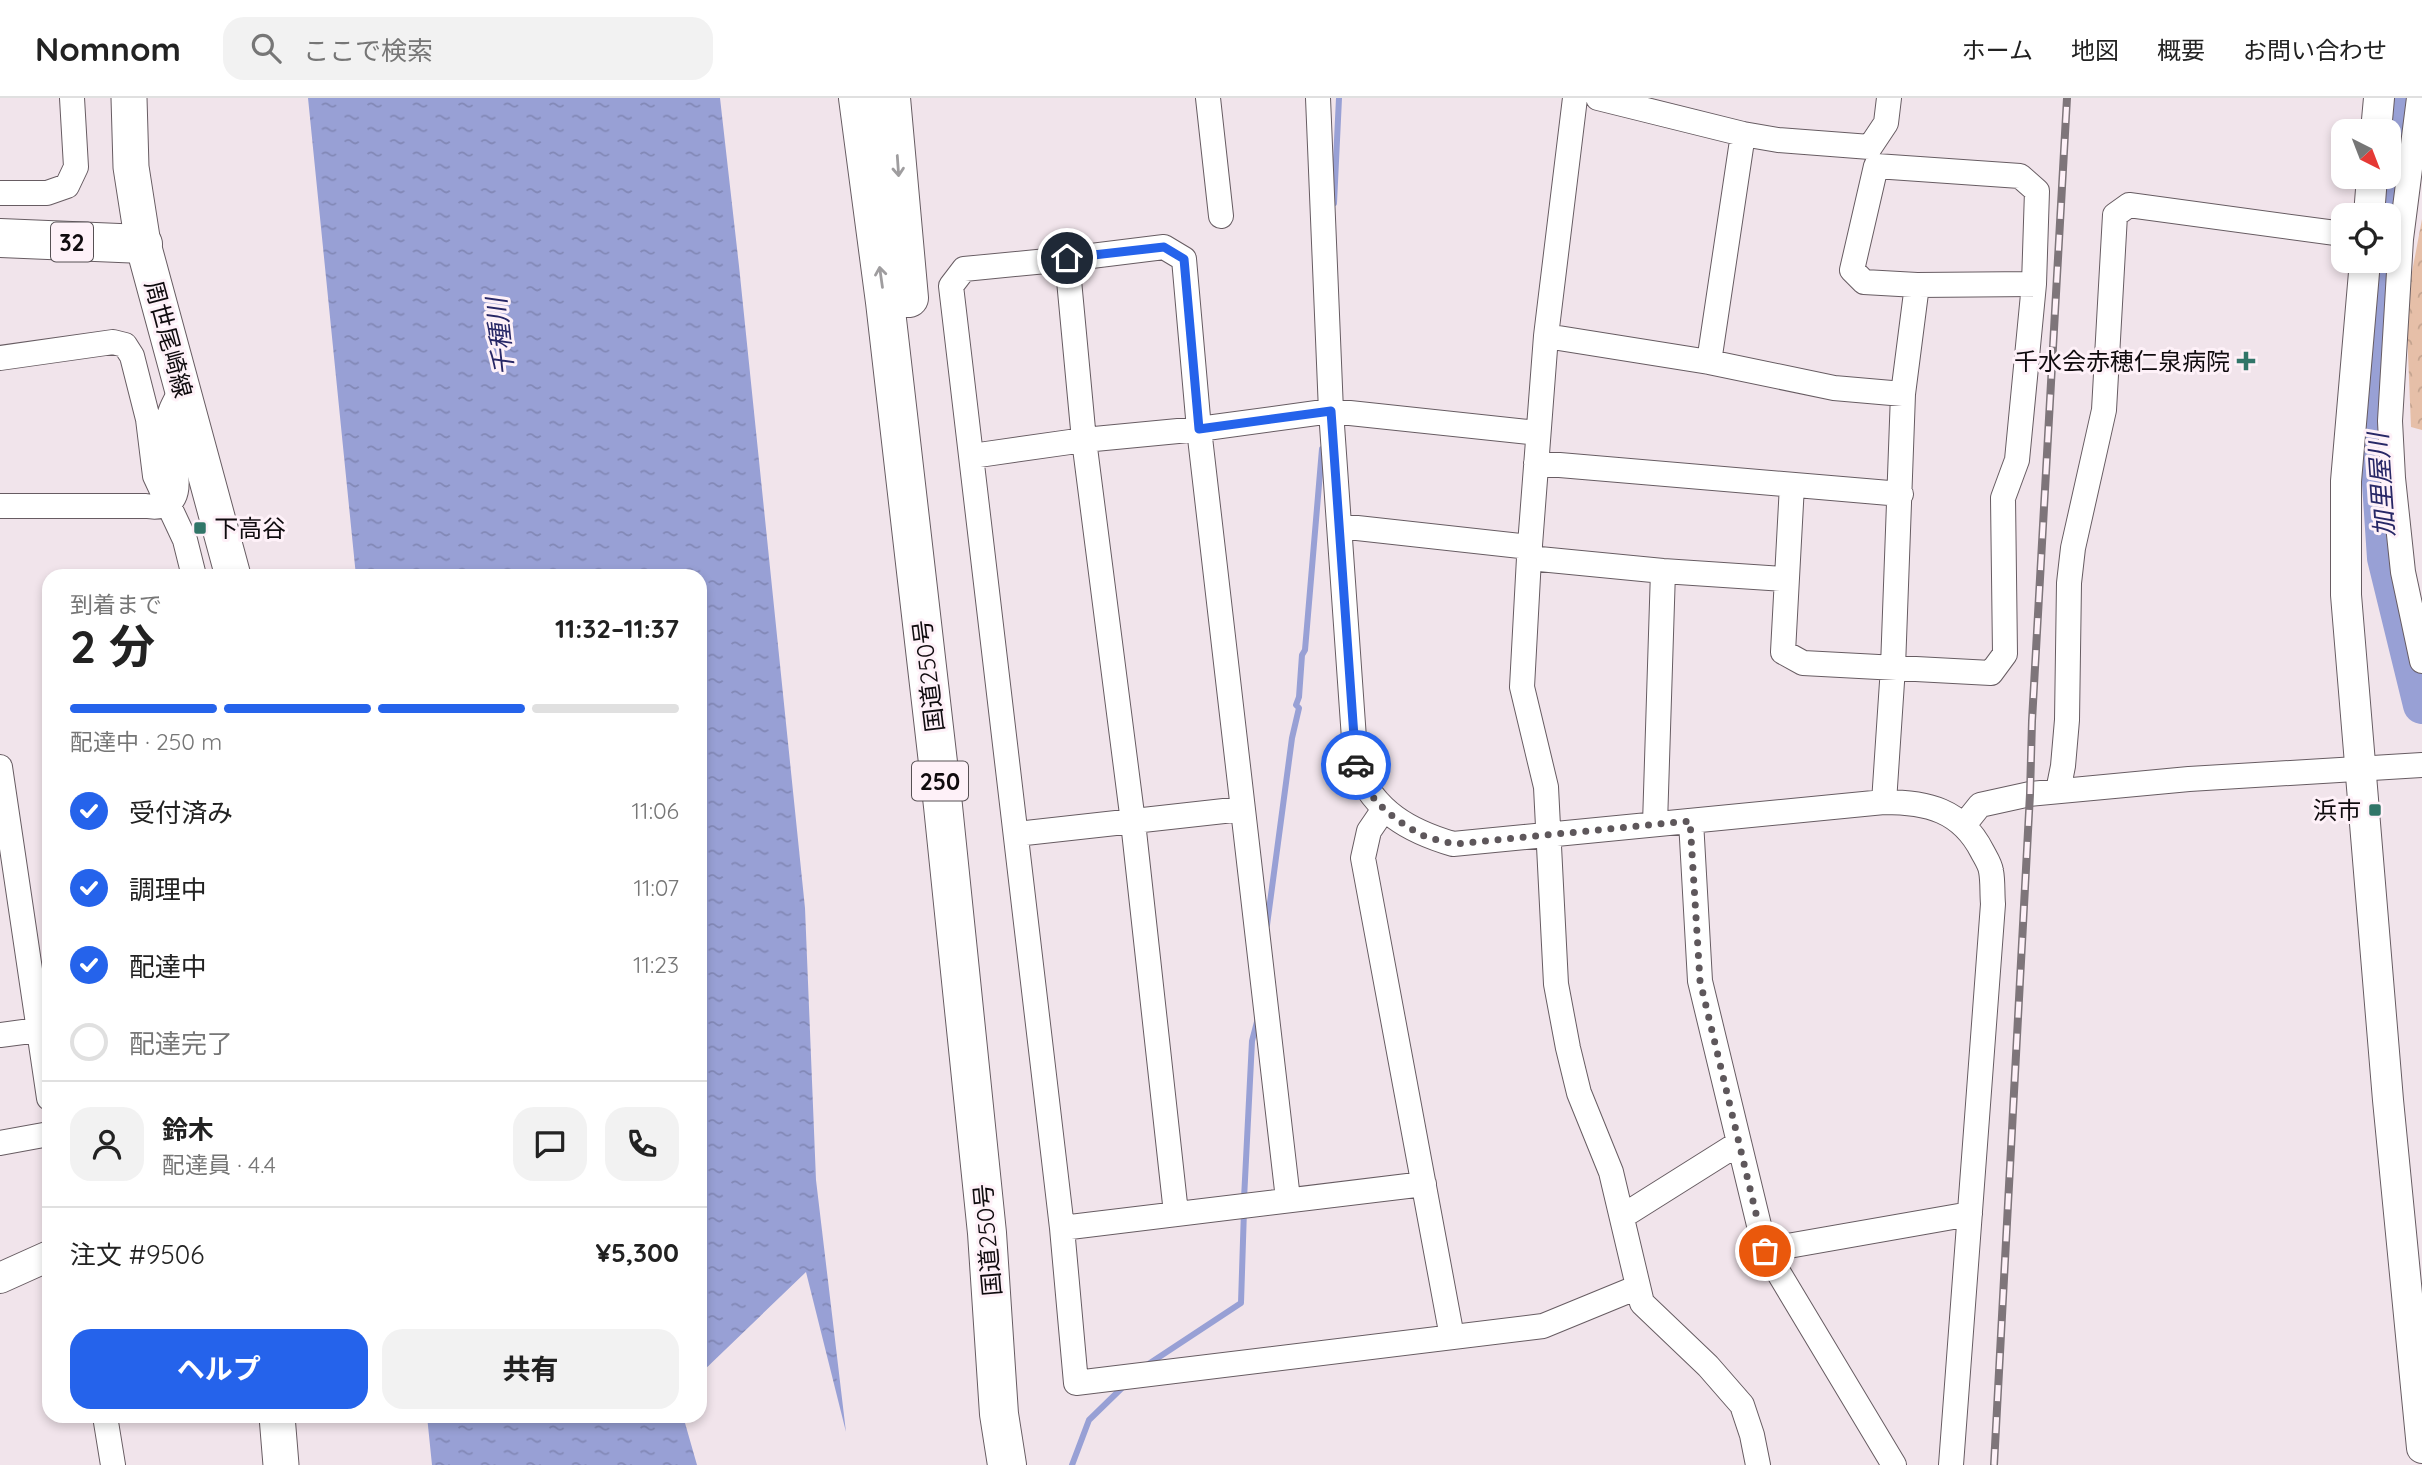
<!DOCTYPE html>
<html lang="ja">
<meta charset="utf-8">
<style>
:root{--surface:#fff;--page:#f2f2f2;--text:#222;--muted:#767676;--line:#e0e0e0;--accent:#2563eb}
body{margin:0;font-family:Quicksand,"Noto Sans JP",sans-serif;background:var(--page);color:var(--text);height:100vh;display:flex;flex-direction:column;font-size:26px;white-space:nowrap}
*{box-sizing:border-box;margin:0}
p{font-size:23px;color:var(--muted)}
.icon{flex:none;width:38px;height:38px;fill:none;stroke:currentColor;stroke-width:2;stroke-linecap:round;stroke-linejoin:round}
.map{position:relative;flex:1;overflow:hidden}
.details{position:absolute;left:42px;top:471px;width:665px;height:854px;display:flex;flex-direction:column;background:var(--surface);border-radius:21px;box-shadow:0 4px 10px #0003}
.details>*{flex:none}
.needle{width:46px;rotate:138deg}
.buttons{position:absolute;left:2331px;top:21px;display:grid;gap:14px}
.buttons a{display:grid;place-items:center;width:70px;height:70px;border-radius:14px;background:var(--surface);box-shadow:0 4px 10px #0003;font-size:35px}
.pin{position:absolute;display:grid;place-items:center;width:60px;height:60px;color:#fff;margin:-30px;border:4px solid #fff;border-radius:50%;box-shadow:0 2px 7px #0007}
.courier{position:absolute;display:grid;place-items:center;width:70px;height:70px;margin:-35px;border:5px solid #2563eb;border-radius:50%;background:#fff;color:#222;box-shadow:0 2px 9px #0007}
.head em{font-style:normal;font-weight:700}
.head div{display:flex;flex-direction:column-reverse}
.head{display:flex;align-items:center;justify-content:space-between;height:119px;padding:0 28px}
h1{font-size:46px;font-weight:700;line-height:52px}
.bar{display:grid;grid-template-columns:repeat(4,1fr);gap:10px 7px;align-content:center;height:84px;padding:0 28px}
.bar i{height:9px;border-radius:5px;background:var(--line)}
.bar .on{background:var(--accent)}
.bar p{grid-column:span 4}
.line{display:flex;align-items:center;gap:18px;padding:0 28px;border-top:2px solid var(--line)}
.line div{flex:1}
.round{display:grid;place-items:center;flex:none;width:74px;height:74px;border-radius:21px;background:var(--page)}
ol{padding:0 28px;list-style:none}
li{display:flex;align-items:center;gap:21px;height:77px}
li p{margin-inline-start:auto}
li .icon{padding:7px;border-radius:50%;background:var(--accent);color:#fff;stroke-width:4}
li:last-child{color:var(--muted)}
li i{width:38px;height:38px;border:4px solid var(--line);border-radius:50%}
.cta{display:flex;gap:14px;margin-top:auto;padding:14px 28px}
.cta a{flex:1;height:80px;border-radius:21px;background:var(--accent);color:#fff;font-size:28px;font-weight:700;line-height:80px;text-align:center}
.cta a+a{background:var(--page);color:var(--text)}
header{display:flex;align-items:center;gap:42px;box-sizing:border-box;height:98px;padding:0 35px;background:var(--surface);border-bottom:2px solid var(--line)}
header strong{font-size:33px}
nav{display:flex;gap:38px;margin-inline-start:auto;font-size:24px}
.search{width:490px;height:63px;background:var(--page);display:flex;align-items:center;gap:18px;box-sizing:border-box;padding:0 24px;border-radius:21px;color:var(--muted);font-size:26px}
.map>svg:first-child{display:block}
.forest{fill:url(#forest-crowns)}
.water{fill:url(#water-ripples)}
.lines{fill:none;stroke-linecap:round;stroke-linejoin:round}
.stream{stroke:#98a0d5;stroke-width:6}
.river{stroke:#98a0d5;stroke-width:38}
.minor-casing{stroke:#675c62;stroke-width:26}
.tertiary-casing{stroke:#675c62;stroke-width:32}
.secondary-casing{stroke:#675c62;stroke-width:37}
.primary-casing{stroke:#675c62;stroke-width:40}
.trunk-casing{stroke:#675c62;stroke-width:40}
.minor{stroke:#fff;stroke-width:24}
.tertiary{stroke:#fff;stroke-width:30}
.secondary{stroke:#fff;stroke-width:35}
.primary{stroke:#fff;stroke-width:38}
.trunk{stroke:#fff;stroke-width:38}
.rail-casing{stroke:#7e757a;stroke-width:8}
.rail{stroke:#fef1f8;stroke-width:5;stroke-dasharray:16;stroke-linecap:butt}
.oneway{stroke:#9f9d9f}
.done{stroke:#5e575b;stroke-width:7;stroke-dasharray:0 12.6}
.route{stroke:#2563eb;stroke-width:9}
.poi-dot{fill:#317568;stroke:#fef1f8;stroke-width:2.5}
.labels{text-anchor:middle;dominant-baseline:central;stroke-width:6;stroke-linejoin:round;paint-order:stroke}
.shield{fill:#fef1f8;stroke:#575054;stroke-width:2}
.shield-label{font-size:23px;font-weight:bold;fill:#0f0b0e}
.street-label{font-size:24px;fill:#0f0b0e;stroke:#fef1f8}
.poi-label{font-size:24px;fill:#0f0b0e;stroke:#fef1f8;text-anchor:end}
.water-label{font-size:26px;font-style:italic;fill:#272766;stroke:#fef1f8}
</style>
<header>
<strong>Nomnom</strong>
<div class="search"><svg class="icon" aria-label="search" viewBox="0 0 24 24"><circle cx="10" cy="10" r="6"/><path d="M15 15l6 6"/></svg>ここで検索</div>
<nav><a>ホーム</a><a>地図</a><a>概要</a><a>お問い合わせ</a></nav>
</header>
<div class="map">
<svg width="2422" height="1367" viewBox="0 0 2422 1367">
<defs>
<pattern id="forest-crowns" width="20" height="18" patternUnits="userSpaceOnUse" patternTransform="scale(1.75)"><rect width="20" height="18" fill="#e6bfa8"/><path d="M2 6a3 3 0 1 1 6 0M12 15a3 3 0 1 1 6 0" fill="none" stroke="#c4a38f"/></pattern>
<pattern id="water-ripples" width="26" height="14" patternUnits="userSpaceOnUse" patternTransform="scale(1.75)"><rect width="26" height="14" fill="#98a0d5"/><path d="M2 4q2-2 4 0t4 0M15 11q2-2 4 0t4 0" fill="none" stroke="#8288b6"/></pattern>
</defs>
<rect width="100%" height="100%" fill="#f1e4eb"/>
<path class="forest" d="M2422 121V332L2411 329 2406 206Z"/>
<path class="water" d="M308 0H720L739 168 805 810 816 1082 846 1334 806 1174 700 1276V478H356Z
M427 1318H683L697 1367H432Z"/>
<g class="lines">
<path class="stream" d="M1334 105 1339 0
M1267 827 1292 640 1299 610 1296 607 1299 599 1302 557 1305 552 1322 351
M1244 1101 1252 943 1258 920
M1147 1267 1241 1205 1244 1112
M1072 1367 1089 1322 1126 1286"/>
<path class="river" d="M2389 128 2401 0
M2385 163 2382 261 2375 295 2386 460 2422 607"/>
<defs>
<path id="minor" d="M1208 0 1221 118
M1318 0 1331 313 1356 669C1375 714 1409 733 1453 746L1884 704C1927 704 1961 712 1982 753 1985 759 1990 766 1991 773 1993 783 1992 795 1993 806L1951 1367
M1575 0 1546 238 1529 460 1522 589 1546 689 1556 886 1568 950 1579 995 1611 1074 1642 1205 1708 1268 1742 1307 1752 1337 1758 1367
M1598 0 1743 36 1778 42 1870 49 1886 25 1889 0
M2419 0 2401 141 2390 323 2393 380 2403 474 2422 563
M0 95H47L67 88 76 69 72 0
M1067 161 964 171 951 188 1062 1130 1424 1086
M1917 187 2034 186
M1546 238 1709 264 1834 290 1903 296
M0 260 113 244 125 247 132 258 148 321 155 378 185 442 194 478
M1709 264 1743 36
M972 358 1084 342 1199 331 1331 313 1538 335
M1536 365 1901 396
M1792 387 1783 554 1803 565 1991 575 2005 556 2003 400 2017 362 2034 186 2037 93 2020 78 1876 68 1852 172 1864 184 1917 187 1903 296 1893 569 1884 704
M0 408H146C199 416 167 353 168 326 168 313 177 301 182 290
M1339 428 1530 449
M1529 460 1663 473 1785 481
M0 669 49 1000
M2058 693 2063 668 2067 622 2069 485 2073 450 2104 312 2115 117 2129 107 2343 136
M1384 711 1369 733 1363 760 1452 1239
M1691 723 1700 883 1765 1152 1894 1367
M1655 726 1663 473
M1964 727 1980 707 2030 696 2189 681 2422 667
M1016 736 1242 711
M0 937 38 932
M0 1045 49 1036
M1176 1115 1133 724 1084 342 1067 161 1164 149 1184 161 1199 331 1288 1101
M1623 1118 1739 1045
M1062 1130 1076 1285 1543 1228 1638 1189
M1765 1152 1970 1116
M105 1318 113 1367"/>
<path id="tertiary" d="M2376 33 2379 0
M2369 117 2372 79
M2365 163 2346 383V497L2388 1002 2422 1350
M0 1180 49 1158"/>
<path id="secondary" d="M129 0 131 69 143 146 233 478
M277 1318 281 1367"/>
<path id="primary" d="M0 140 143 146"/>
<path id="trunk" d="M858 0 885 204 943 708 987 1135 999 1316 1007 1367
M891 0 909 200"/>
</defs>
<use href="#minor" class="minor-casing"/>
<use href="#tertiary" class="tertiary-casing"/>
<use href="#secondary" class="secondary-casing"/>
<use href="#primary" class="primary-casing"/>
<use href="#trunk" class="trunk-casing"/>
<use href="#minor" class="minor"/>
<use href="#tertiary" class="tertiary"/>
<use href="#secondary" class="secondary"/>
<use href="#primary" class="primary"/>
<use href="#trunk" class="trunk"/>
<defs>
<path id="rail" d="M1994 1367 2030 696 2032 623 2067 0"/>
</defs>
<use href="#rail" class="rail-casing"/>
<use href="#rail" class="rail"/>
</g>
<defs><path id="oneway-shaft" d="M-6 0H5M1.5-3L5.5 0L1.5 3" fill="none" stroke-width="1.6" stroke-linecap="round" stroke-linejoin="round" transform="scale(1.75)"/></defs>
<g class="oneway">
<use href="#oneway-shaft" transform="translate(898 68) rotate(86)"/>
<use href="#oneway-shaft" transform="translate(881 179) rotate(-98)"/>
</g>
<g class="lines">
<path class="done" d="M1356 667C1364 698 1393 722 1422 737 1431 741 1443 743 1454 746L1690 723 1700 883 1765 1153"/>
<path class="route" d="M1067 160 1164 149 1184 161 1199 331 1331 313 1356 667"/>
</g>
<g class="poi-dot">
<path d="M2242.5 252.5h7v7h7v7h-7v7h-7v-7h-7v-7h7z"/>
<rect x="193" y="423" width="14" height="14" rx="3.5"/>
<rect x="2368" y="705" width="14" height="14" rx="3.5"/>
</g>
<g class="labels">
<g class="shield">
<rect x="51" y="124.5" width="42" height="39" rx="5"/>
<rect x="912" y="663.5" width="56" height="39" rx="5"/>
</g>
<g class="shield-label">
<text x="72" y="144">32</text>
<text x="940" y="683">250</text>
</g>
<g class="street-label">
<text transform="translate(169 241) rotate(75)">周世尾崎線</text>
<text transform="translate(928 578) rotate(-97)">国道250号</text>
<text transform="translate(987 1142) rotate(-95)">国道250号</text>
</g>
<g class="poi-label">
<text x="2230" y="263">千水会赤穂仁泉病院</text>
<text x="214" y="430" text-anchor="start">下高谷</text>
<text x="2361" y="712">浜市</text>
</g>
<g class="water-label">
<text transform="translate(500 239) rotate(-96)">千種川</text>
<text transform="translate(2381 387) rotate(-94)">加里屋川</text>
</g>
</g>
</svg>
<div class="buttons">
<a><svg class="needle" viewBox="-14 -14 28 28"><path d="M0-13l5 13h-10z" fill="#e53935"/><path d="M0 13l5-13h-10z" fill="#767676"/></svg></a>
<a><svg class="icon" aria-label="locate" viewBox="0 0 24 24"><circle cx="12" cy="12" r="6"/><path d="M12 2v4M12 18v4M2 12h4M18 12h4"/></svg></a>
</div>
<div class="pin" style="left:1765px;top:1153px;background:#ea580c"><svg class="icon" aria-label="bag" viewBox="0 0 24 24"><path d="M5 8h14l-1 12H6zM9 8a3 3 0 0 1 6 0"/></svg></div>
<div class="pin" style="left:1067px;top:160px;background:#1f2937"><svg class="icon" aria-label="home" viewBox="0 0 24 24"><path d="M3 11l9-7 9 7M6 9v11h12V9"/></svg></div>
<div class="courier" style="left:1356px;top:667px"><svg class="icon" aria-label="car" viewBox="0 0 24 24"><path d="M5 17H2v-5l4-1 3-4h7l3 4 3 1v5h-3M9 17h6M6 11h13"/><circle cx="7" cy="17" r="2"/><circle cx="17" cy="17" r="2"/></svg></div>
<section class="details">
<div class="head"><div><h1>2 分</h1><p>到着まで</p></div><em>11:32–11:37</em></div>
<div class="bar"><i class="on"></i><i class="on"></i><i class="on"></i><i></i><p>配達中 · 250 m</p></div>
<ol>
<li><svg class="icon" aria-label="check" viewBox="0 0 24 24"><path d="M5 12l5 5 9-10"/></svg>受付済み<p>11:06</p></li>
<li><svg class="icon" aria-label="check" viewBox="0 0 24 24"><path d="M5 12l5 5 9-10"/></svg>調理中<p>11:07</p></li>
<li><svg class="icon" aria-label="check" viewBox="0 0 24 24"><path d="M5 12l5 5 9-10"/></svg>配達中<p>11:23</p></li>
<li><i></i>配達完了</li>
</ol>
<div class="line" style="height:126px"><a class="round"><svg class="icon" aria-label="person" viewBox="0 0 24 24"><circle cx="12" cy="8" r="4"/><path d="M4 21q1-7 8-7t8 7"/></svg></a><div><b>鈴木</b><p>配達員 · 4.4</p></div><a class="round"><svg class="icon" aria-label="chat" viewBox="0 0 24 24"><path d="M4 5h16v11H9l-5 4z"/></svg></a><a class="round"><svg class="icon" aria-label="phone" viewBox="0 0 24 24"><path d="M5 4h4l2 5-3 2q2 4 5 5l2-3 5 2v4C11 20 4 13 5 4z"/></svg></a></div>
<div class="line" style="height:91px"><div>注文 #9506</div><b>¥5,300</b></div>
<div class="cta"><a>ヘルプ</a><a>共有</a></div>
</section>
</div>
